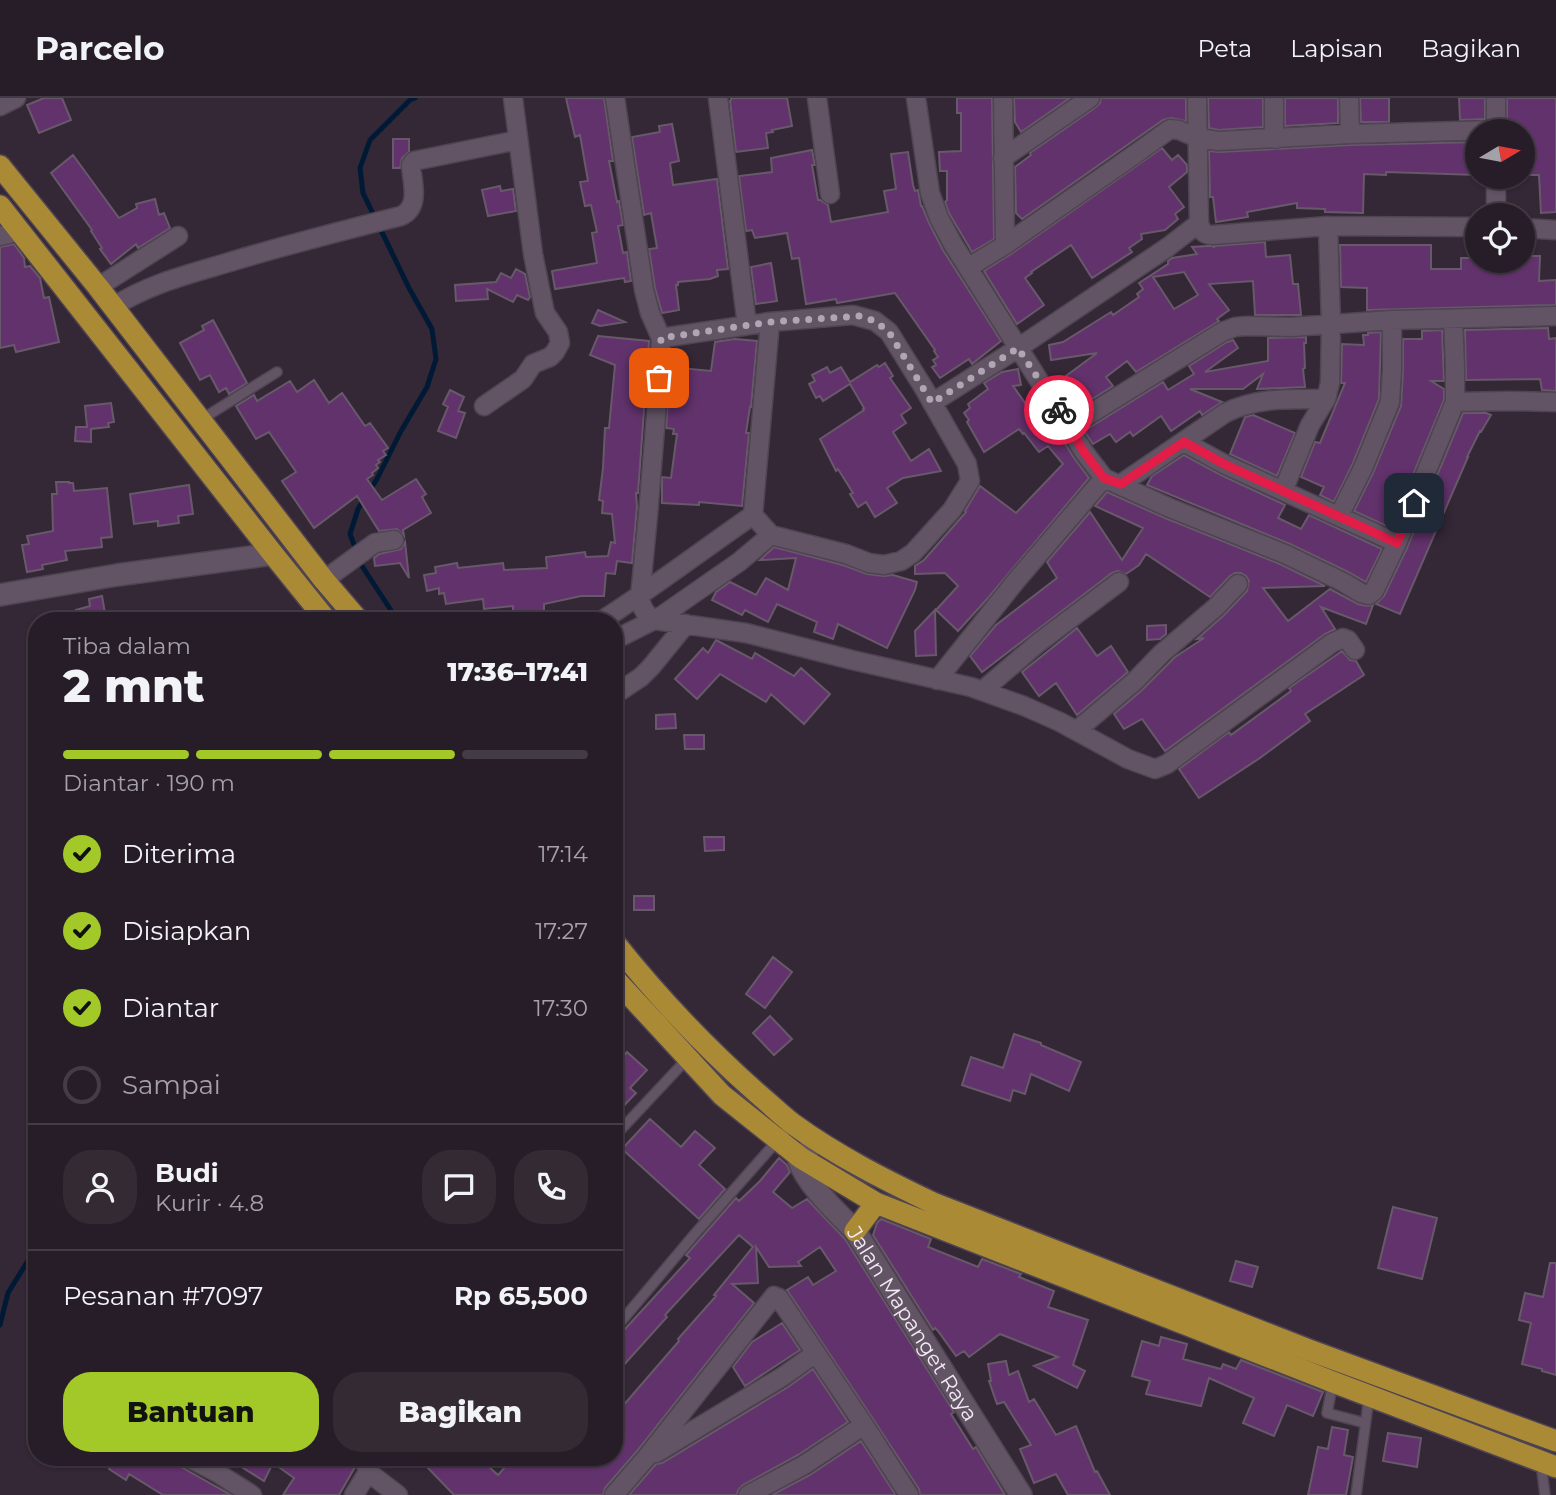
<!DOCTYPE html>
<html lang="id">
<meta charset="utf-8">
<style>
:root{--surface:#271d28;--page:#332a34;--text:#f1f3f6;--muted:#a4a2a8;--line:#433b45;--accent:#a2c927}
body{margin:0;font-family:Montserrat,sans-serif;background:var(--page);color:var(--text);height:100vh;display:flex;flex-direction:column;font-size:26px;white-space:nowrap}
*{box-sizing:border-box;margin:0}
p{font-size:23px;color:var(--muted)}
.icon{flex:none;width:38px;height:38px;fill:none;stroke:currentColor;stroke-width:2;stroke-linecap:round;stroke-linejoin:round}
.map{position:relative;flex:1;overflow:hidden}
.side{position:absolute;left:28px;top:514px;width:595px;height:854px;display:flex;flex-direction:column;background:var(--surface);border-radius:28px;box-shadow:0 2px 5px #0004,0 0 0 2px var(--line)}
.side>*{flex:none}
.needle{width:46px;rotate:80deg}
.fabs{position:absolute;left:1465px;top:21px;display:grid;gap:14px}
.fabs a{display:grid;place-items:center;width:70px;height:70px;border-radius:50%;background:var(--surface);box-shadow:0 2px 5px #0004,0 0 0 2px var(--line);font-size:35px}
.pin{position:absolute;display:grid;place-items:center;width:60px;height:60px;color:#fff;margin:-30px;border-radius:14px;box-shadow:0 4px 10px #0006}
.courier{position:absolute;display:grid;place-items:center;width:70px;height:70px;margin:-35px;border:5px solid #e11d48;border-radius:50%;background:#fff;color:#222;box-shadow:0 2px 9px #0007}
.head em{font-style:normal;font-weight:800}
.head div{display:flex;flex-direction:column-reverse}
.head{display:flex;align-items:center;justify-content:space-between;height:119px;padding:0 35px}
h1{font-size:46px;font-weight:800;line-height:52px}
.bar{display:grid;grid-template-columns:repeat(4,1fr);gap:10px 7px;align-content:center;height:84px;padding:0 35px}
.bar i{height:9px;border-radius:5px;background:var(--line)}
.bar .current{background:var(--accent)}
.bar p{grid-column:span 4}
.line{display:flex;align-items:center;gap:18px;padding:0 35px;border-top:2px solid var(--line)}
.line div{flex:1}
.round{display:grid;place-items:center;flex:none;width:74px;height:74px;border-radius:28px;background:var(--page)}
ol{padding:0 35px;list-style:none}
li{display:flex;align-items:center;gap:21px;height:77px}
li p{margin-inline-start:auto}
li .icon{padding:7px;border-radius:50%;background:var(--accent);color:#111;stroke-width:4}
li:last-child{color:var(--muted)}
li i{width:38px;height:38px;border:4px solid var(--line);border-radius:50%}
.action{display:flex;gap:14px;margin-top:auto;padding:14px 35px}
.action a{flex:1;height:80px;border-radius:28px;background:var(--accent);color:#111;font-size:28px;font-weight:800;line-height:80px;text-align:center}
.action a+a{background:var(--page);color:var(--text)}
header{display:flex;align-items:center;gap:42px;box-sizing:border-box;height:98px;padding:0 35px;background:var(--surface);border-bottom:2px solid var(--line)}
header strong{font-size:33px}
nav{display:flex;gap:38px;margin-inline-start:auto;font-size:24px}
.map>svg:first-child{display:block}
.lines{fill:none;stroke-linecap:round;stroke-linejoin:round}
.stream{stroke:#001a36;stroke-width:5}
.building{fill:#62326c;stroke:#67596a;stroke-width:2;fill-rule:evenodd}
.service-casing{stroke:#4f4451;stroke-width:12}
.minor-casing{stroke:#4f4451;stroke-width:21}
.tertiary-casing{stroke:#4f4451;stroke-width:24}
.trunk-casing{stroke:#4f4451;stroke-width:24}
.service{stroke:#625465;stroke-width:9}
.minor{stroke:#625465;stroke-width:18}
.tertiary{stroke:#625465;stroke-width:21}
.trunk{stroke:#ab8a36;stroke-width:21}
.done{stroke:#b0a6b2;stroke-width:7;stroke-dasharray:0 12.6}
.route{stroke:#e11d48;stroke-width:9}
.labels{text-anchor:middle;dominant-baseline:central;stroke-width:6;stroke-linejoin:round;paint-order:stroke}
.street-label{font-size:21px;fill:#f3eaf4;stroke:#342736}
</style>
<header>
<strong>Parcelo</strong>
<nav><a>Peta</a><a>Lapisan</a><a>Bagikan</a></nav>
</header>
<div class="map">
<svg width="1556" height="1397" viewBox="0 0 1556 1397">
<rect width="100%" height="100%" fill="#342736"/>
<g class="lines">
<path class="stream" d="M398 523 362 468 350 436 358 411 377 381 401 333 427 289 436 261 432 231 409 190 363 95 360 70 370 42 410 2 415 0
M0 1227 8 1195 37 1148"/>
</g>
<path class="building" d="M44 0H62L71 22 39 35 27 7Z
M566 0H604L613 63H609L617 104 619 103 623 127 618 128 623 155 627 154 631 183 625 184 624 180 555 191 552 173 597 165 592 135 597 134 591 107 585 108 580 84 588 83 580 37 575 39Z
M731 0H787L792 28 772 32 773 34 766 35 768 50 736 54 730 3 731 2Z
M957 0H992L994 141 972 154 949 115 945 104 947 102V73H940L939 54 961 53V15H957Z
M1014 0H1070L1021 34 1015 24Z
M1101 0H1186V23L1171 20 1163 22 1022 121 1016 115 1015 69 1031 57 1030 55 1096 9 1100 5Z
M1208 0H1263V29L1219 32 1209 30Z
M1285 0H1338V25L1285 28Z
M1360 0H1389V24H1361Z
M1459 0H1485V21L1460 22Z
M1507 0H1556V114L1541 115 1539 77H1522V33H1507Z
M672 26 679 63 670 65 673 87 717 81 728 171 717 172 718 178 710 181 678 184V187H676L679 212 662 215 655 190 649 151 657 150 651 115 644 117 632 39 660 34 659 28Z
M393 41H409V54L402 60 400 70H393Z
M1477 44V77L1386 74V77L1364 76 1363 115 1325 114V111L1297 110V105L1247 114 1248 119 1216 124 1213 99H1210L1209 53 1219 54 1350 47Z
M1162 50 1172 62 1178 57 1187 67V74L1169 89 1184 109 1175 116 1178 121 1165 132 1141 136 1142 141 1129 150 1132 154 1092 180 1071 147 1031 174 1032 175 1025 180 1044 207 1017 226 984 173 1011 156Z
M812 52 815 67H812L818 102H820L828 107 831 124 888 114 884 93 896 91 891 56 908 54 913 87 915 93 918 92 921 108H922L929 125 943 152 1001 243 972 266 969 261 940 280 932 269 936 267 933 262 938 259 934 253 935 252 895 195 837 205 836 201 806 206 799 160 792 161 787 135 755 140 752 132 746 133 739 78 772 74 771 60Z
M73 57 119 120 137 110 136 106 155 101 159 117 164 115 170 130 138 150 136 146 111 166 100 151 102 150 91 133 92 132 51 75Z
M500 88 501 93 513 91 516 113 488 118 482 92Z
M1265 144 1266 159 1290 157 1293 186H1298L1301 217H1255L1253 183 1209 186 1229 212 1217 221 1219 223 1136 274 1127 263 1106 279 1113 288 1089 303 1079 288 1063 299 1055 286 1097 255 1051 262 1049 247 1063 244 1111 214 1113 217 1139 199 1137 196 1143 191 1139 185 1168 166V163L1172 160 1197 156 1192 149 1208 148H1213L1214 150V148ZM1184 174 1198 197 1174 211 1153 179Z
M14 146 24 160 25 169 30 168 40 180 44 200 49 199 59 244 16 254 14 247 0 250V149Z
M1340 147H1431V171H1461V160H1477V163H1522V158H1540L1539 183 1556 182V207L1367 212V190L1341 189Z
M771 165 777 203 756 206 751 169Z
M516 171 525 176 530 199 528 202 517 197 513 204 487 191 488 201 456 203 455 187 496 184 501 175 511 180Z
M598 212 625 224 600 228 592 225Z
M213 222 247 285 229 296 226 290 219 294 210 277 200 282 180 245 204 232 202 228Z
M1548 230 1549 241 1556 240V293L1542 292 1540 281 1466 282 1465 232Z
M1442 232 1444 283H1431L1444 291V302L1391 430 1354 413 1373 375 1401 308 1403 273V241H1422V233Z
M1381 234 1379 301 1353 365 1334 404 1320 397 1324 389 1301 379 1315 344 1320 345 1345 285H1341L1342 246 1364 247 1363 237H1368V235Z
M598 238 649 243 638 395H636L637 409 632 465 617 463 615 476 606 475 604 498H581L544 506V514L513 516V508L484 511 483 501 446 506 444 495 439 496V490L427 493 424 477 436 475 435 469 457 465 458 470 503 465 504 472 547 470 546 459 585 454 586 459 608 458 611 444 615 445 612 416 602 415 603 403 599 402 603 370 605 330H609L615 267 590 257Z
M1306 239V245H1304L1305 270 1303 271 1305 289 1257 291 1263 276 1243 291H1190L1222 304 1202 317 1200 313 1171 333 1161 318 1133 338 1130 334 1116 344 1110 336 1093 346 1084 333 1163 284 1168 292 1194 276 1189 268 1227 244 1233 242 1238 250 1205 274 1268 263V240Z
M735 241 757 243 751 309H750L746 335H749L742 408 699 404V407L662 405V379L671 380 677 336H673L674 331 666 330 670 279 680 280 681 270 711 273 715 244Z
M885 265 893 278 890 280 911 310 901 317 906 325 893 334 911 363 929 351 941 373 903 380 887 390 897 405 875 419 866 404 858 409 850 396 853 395 838 371 836 373 820 341 864 312 863 311 864 310 850 286 823 303 820 298 816 300 809 286 815 283 812 277 827 269 830 275 841 269 850 284 877 267 879 269Z
M1018 271 1021 287 1013 288 1033 316 1043 310 1074 360 1089 380 988 500 958 533 936 512 958 488 945 475 915 476V468L924 462 966 414 965 413 980 388 1016 415 1063 366 1048 348 1039 354 1024 335 1023 336 1019 331 984 354 967 324 969 322 964 315 970 310 968 306 988 291 984 285 1002 274Z
M314 282 329 305 342 295 365 328 370 325 388 350 383 353 386 357 378 362 380 364 376 367 378 370 372 375 373 377 367 381 382 402 416 381 426 396 422 399 431 415 403 432 404 438 397 431 379 433 357 398 314 430 282 383 296 374 269 334 256 341 236 308 254 297 257 303 290 283 297 294Z
M450 292 464 299 458 313 465 315 456 340 438 333 448 309 443 306Z
M111 305 114 324 108 325 109 329 91 331V344L75 343 76 329H87L85 308Z
M1463 315H1486L1491 317 1481 334 1480 333 1467 359H1468L1400 516 1376 506 1384 498 1407 450Z
M1253 317 1295 335 1277 378 1230 356 1245 319Z
M1184 357 1221 377 1285 407 1278 420 1301 431 1309 417 1382 451 1366 484 1348 474 1290 446 1147 387 1152 378Z
M56 384H69V385H73L74 393 107 390 112 439 101 440 102 449 65 453 67 462 42 467 43 471 27 474 22 447 29 446 27 438 53 433 52 396H57Z
M189 387 193 416 178 418 179 425 158 428V423L134 426 130 396Z
M1107 394 1165 420 1280 466 1325 488 1263 490 1288 523 1330 491 1358 506 1367 508 1373 507 1366 526 1321 509 1335 531 1325 536 1165 653 1142 621 1124 631 1114 616 1142 592 1175 559 1204 540 1197 541 1223 518 1247 493 1249 483 1246 478 1241 475H1235L1230 478 1210 499 1146 456 1139 467 1126 476 1118 473 1112 475 982 574 970 558 996 527 1057 480 1047 464 1090 414 1122 462 1143 430 1095 408Z
M405 444 409 480 400 465 375 468 374 460 379 456 401 451Z
M774 449 843 467 867 476 883 478 893 477 917 484 915 492 887 550 838 526 833 541 814 534 817 524 777 506 768 524 745 512 742 517 712 502 716 494 730 484 756 497 766 480 788 492 796 460 760 462Z
M102 498 106 521 79 523 76 512 90 508 89 501Z
M935 512 936 557 916 558 915 533Z
M1166 527V536L1160 541 1147 542V528Z
M1077 530 1097 558 1111 548 1128 574 1077 617 1056 585 1039 598 1022 574Z
M716 542 752 561 755 555 794 578 801 570 830 596 804 626 771 596 766 604 720 576 697 601 675 581 703 550 708 555Z
M1342 553 1350 562 1356 563 1364 577 1305 616 1310 623 1260 660 1199 700 1179 671 1229 634 1231 637 1291 593 1289 590Z
M675 616 676 630 656 631V617Z
M684 637H704V651H685Z
M704 739H724V752L705 753Z
M634 798H654V812H634Z
M773 859 792 874 765 910 746 896Z
M770 918 792 941 774 957 753 935Z
M1014 936 1041 945V947L1081 964 1069 993 1031 976 1025 996 1013 992 1010 1003 962 987 971 959 1003 970Z
M614 954 621 961 627 954 647 972 630 990 636 995 614 1018Z
M650 1021 681 1049 695 1033 715 1050 699 1067 725 1091 699 1121 622 1051Z
M779 1060 787 1067 790 1074 773 1094 792 1110 807 1101 845 1141 954 1314 951 1316 973 1351 976 1349 1005 1397H920L919 1391 873 1321 787 1192 808 1179 813 1187 836 1173 820 1149 798 1164 801 1168 769 1169 756 1149 758 1185 732 1186 754 1205 637 1353 605 1390 603 1397H454L427 1369 436 1360H479L498 1377 513 1360H614V1318L679 1243 678 1241 716 1198 714 1197 753 1149 739 1137 665 1217 667 1219 614 1278V1243L690 1160 686 1157 736 1100 739 1103 760 1083Z
M1393 1109 1437 1120 1422 1181 1378 1170Z
M881 1121 931 1141 928 1149 978 1169 982 1161 1021 1176 1019 1179 1054 1193 1048 1209 1088 1222 1073 1267 1085 1273 1077 1290 1034 1268 1058 1259 1000 1236 969 1259 964 1253 956 1258 938 1233 935 1230 933 1232 873 1137 877 1125Z
M1236 1163 1258 1169 1252 1189 1230 1183Z
M1550 1165H1556V1277L1542 1273V1271L1522 1266 1531 1225 1519 1222 1525 1195 1543 1199Z
M782 1225 800 1252 745 1288 733 1269 752 1244Z
M1161 1239 1187 1246 1183 1261 1221 1271 1223 1266 1236 1271 1241 1262 1323 1294 1313 1318 1287 1307 1274 1338 1243 1325 1254 1300 1209 1280 1201 1308 1146 1296 1150 1283 1132 1278 1142 1243 1159 1248Z
M1006 1263 1009 1277 1018 1273 1029 1304 1034 1301 1056 1337 1076 1328 1095 1374 1097 1373 1110 1397H1068L1056 1376 1034 1385 1020 1351 1031 1347 1004 1304 997 1306 989 1283H991L988 1266Z
M813 1271 848 1324 798 1357 743 1387 738 1392 737 1397H629L656 1366 662 1365 788 1289Z
M1332 1329 1348 1332 1344 1357 1353 1359 1346 1397H1308L1318 1349 1328 1351Z
M1388 1335 1421 1340 1417 1369 1383 1363Z
M861 1343 895 1396 893 1397H772L810 1377Z
M115 1360H178L179 1366 183 1370 231 1397H163L129 1376 126 1382 109 1371Z
M227 1360H342L355 1369 339 1397H283L294 1380 273 1365 264 1383Z"/>
<g class="lines">
<defs>
<path id="service" d="M202 321 277 274
M614 1039 687 961
M614 1232 693 1138 792 1026
M1333 1284 1327 1315 1365 1325
M1541 1365 1545 1397
M1356 1397 1369 1299"/>
<path id="minor" d="M615 0 644 192 650 215 661 240 659 280 648 417 640 499C641 509 645 517 655 522L746 535 852 562 971 589 1024 608 1060 624 1128 661 1155 671 1167 666 1332 545 1343 540 1348 542 1355 552
M718 0 747 227
M817 0 830 96
M916 0 930 95 939 120 953 146 1084 354 1104 380 1170 410 1285 456 1343 484 1361 495 1369 497 1374 493 1397 445 1455 304V268L1453 221
M1003 0 1005 147
M1274 0V31L1276 41
M1349 0 1350 36
M0 8 16 0
M1003 60 1090 0
M1496 79V117
M1199 125C1202 133 1203 137 1213 137L1328 128 1331 226 1330 285 1326 301 1310 327 1283 393 1397 445
M1328 128 1477 129
M1522 130 1556 132
M0 138 21 133
M969 169 1005 147 1134 57 1170 31 1179 32 1198 40 1218 43 1350 36 1496 32V0
M98 189 178 138
M113 209C147 187 185 177 223 166 282 148 341 133 401 118 421 109 412 84 411 67L414 63 518 42
M661 240 770 224 853 217 875 223 889 234 925 292 967 366 970 383 952 412 913 455 901 463 884 467 869 465 846 456 771 437 753 417 770 224
M1455 304 1509 303 1556 304
M932 305 1018 250 1168 149 1199 125 1197 0
M484 308 523 281 533 266 550 259 555 254 560 245 558 234 545 215 541 196 533 156 513 0
M1069 329 1222 234 1235 229 1246 228 1291 229 1392 222 1556 218
M1184 344 1226 367 1283 393
M1121 386 1225 315C1257 299 1291 301 1326 301
M1339 418 1363 370 1390 304 1392 272V222
M324 482 375 445 394 442
M601 523C653 490 702 452 753 417
M614 542 660 519 739 464 771 437
M937 582 1015 484 1104 380
M982 593 1038 545 1119 484
M614 597 641 579 651 569 686 526
M1076 633 1135 583 1161 556 1216 509 1238 486
M614 906 625 893
M656 1355 782 1279 816 1255
M189 1360 216 1374 252 1397
M368 1374 398 1397
M354 1397 368 1374 365 1363 363 1360
M614 1397 646 1360 774 1198 779 1200 864 1327 909 1397
M748 1397 804 1367 864 1327"/>
<g id="tertiary">
<path d="M0 497 117 477 273 456"/>
<path id="s1" d="M809 1051 799 1063C807 1087 837 1114 855 1133L1021 1397"/>
</g>
<path id="trunk" d="M0 68 98 189 324 482 359 523
M0 108 273 456 327 523
M614 844C657 898 705 949 757 995 769 1005 781 1017 793 1026 837 1058 885 1082 933 1105L1309 1252 1556 1343
M614 880 722 997 801 1060 876 1105 1333 1284 1556 1369
M855 1133 876 1105"/>
</defs>
<use href="#service" class="service-casing"/>
<use href="#minor" class="minor-casing"/>
<use href="#tertiary" class="tertiary-casing"/>
<use href="#trunk" class="trunk-casing"/>
<use href="#service" class="service"/>
<use href="#minor" class="minor"/>
<use href="#tertiary" class="tertiary"/>
<use href="#trunk" class="trunk"/>
</g>
<g class="lines">
<path class="done" d="M659 280 661 240 770 224 860 218 875 223 889 234 932 305 1018 250 1059 312"/>
<path class="route" d="M1059 312 1084 354 1104 380 1121 386 1184 344 1226 367 1397 445 1414 405"/>
</g>
<g class="labels">
<g class="street-label">
<text stroke="none"><textPath href="#s1" startOffset="215">Jalan Mapanget Raya</textPath></text>
</g>
</g>
</svg>
<div class="fabs">
<a><svg class="needle" viewBox="-14 -14 28 28"><path d="M0-13l5 13h-10z" fill="#e53935"/><path d="M0 13l5-13h-10z" fill="#a4a2a8"/></svg></a>
<a><svg class="icon" aria-label="locate" viewBox="0 0 24 24"><circle cx="12" cy="12" r="6"/><path d="M12 2v4M12 18v4M2 12h4M18 12h4"/></svg></a>
</div>
<div class="pin" style="left:659px;top:280px;background:#ea580c"><svg class="icon" aria-label="bag" viewBox="0 0 24 24"><path d="M5 8h14l-1 12H6zM9 8a3 3 0 0 1 6 0"/></svg></div>
<div class="pin" style="left:1414px;top:405px;background:#1f2937"><svg class="icon" aria-label="home" viewBox="0 0 24 24"><path d="M3 11l9-7 9 7M6 9v11h12V9"/></svg></div>
<div class="courier" style="left:1059px;top:312px"><svg class="icon" aria-label="bike" viewBox="0 0 24 24"><circle cx="6" cy="16" r="4"/><circle cx="18" cy="16" r="4"/><path d="M6 16l4-8h5l3 8M10 8l3 8H6M13 5h3"/></svg></div>
<section class="side">
<div class="head"><div><h1>2 mnt</h1><p>Tiba dalam</p></div><em>17:36–17:41</em></div>
<div class="bar"><i class="current"></i><i class="current"></i><i class="current"></i><i></i><p>Diantar · 190 m</p></div>
<ol>
<li><svg class="icon" aria-label="check" viewBox="0 0 24 24"><path d="M5 12l5 5 9-10"/></svg>Diterima<p>17:14</p></li>
<li><svg class="icon" aria-label="check" viewBox="0 0 24 24"><path d="M5 12l5 5 9-10"/></svg>Disiapkan<p>17:27</p></li>
<li><svg class="icon" aria-label="check" viewBox="0 0 24 24"><path d="M5 12l5 5 9-10"/></svg>Diantar<p>17:30</p></li>
<li><i></i>Sampai</li>
</ol>
<div class="line" style="height:126px"><a class="round"><svg class="icon" aria-label="person" viewBox="0 0 24 24"><circle cx="12" cy="8" r="4"/><path d="M4 21q1-7 8-7t8 7"/></svg></a><div><b>Budi</b><p>Kurir · 4.8</p></div><a class="round"><svg class="icon" aria-label="chat" viewBox="0 0 24 24"><path d="M4 5h16v11H9l-5 4z"/></svg></a><a class="round"><svg class="icon" aria-label="phone" viewBox="0 0 24 24"><path d="M5 4h4l2 5-3 2q2 4 5 5l2-3 5 2v4C11 20 4 13 5 4z"/></svg></a></div>
<div class="line" style="height:91px"><div>Pesanan #7097</div><b>Rp 65,500</b></div>
<div class="action"><a>Bantuan</a><a>Bagikan</a></div>
</section>
</div>
